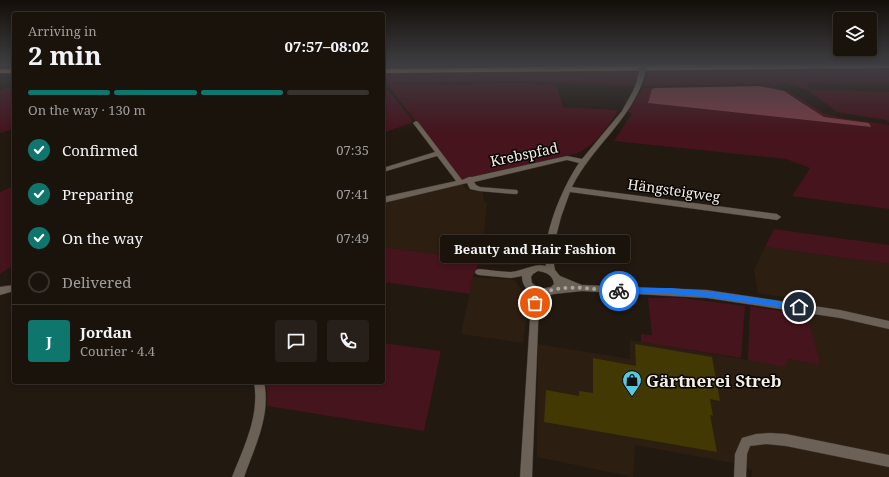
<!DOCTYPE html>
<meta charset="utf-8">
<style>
:root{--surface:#1a130c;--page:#27201a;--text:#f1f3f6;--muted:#9f9e9d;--line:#38322d;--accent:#0f766e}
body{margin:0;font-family:"Noto Serif",serif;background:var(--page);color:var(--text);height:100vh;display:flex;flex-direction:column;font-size:15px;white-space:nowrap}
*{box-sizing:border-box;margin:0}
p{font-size:13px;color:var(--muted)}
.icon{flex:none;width:22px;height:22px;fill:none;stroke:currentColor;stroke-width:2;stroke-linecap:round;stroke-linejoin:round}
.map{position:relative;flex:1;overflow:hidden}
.side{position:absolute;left:12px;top:12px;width:373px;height:372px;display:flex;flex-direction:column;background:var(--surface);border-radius:4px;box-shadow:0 2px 6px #0003,0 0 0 1px var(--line)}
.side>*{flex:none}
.fabs{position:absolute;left:833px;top:12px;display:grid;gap:8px}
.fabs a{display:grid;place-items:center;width:44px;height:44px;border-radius:4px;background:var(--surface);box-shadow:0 2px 6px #0003,0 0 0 1px var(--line);font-size:20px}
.pin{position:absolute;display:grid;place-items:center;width:34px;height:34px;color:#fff;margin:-17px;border:2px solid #fff;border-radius:50%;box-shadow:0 1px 4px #0007}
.courier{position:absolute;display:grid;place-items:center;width:40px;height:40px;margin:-20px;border:3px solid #1a73e8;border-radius:50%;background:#fff;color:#222;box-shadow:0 1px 5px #0007}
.bubble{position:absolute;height:28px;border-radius:4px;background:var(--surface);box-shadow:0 2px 6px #0003,0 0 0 1px var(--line);font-size:13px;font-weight:700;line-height:28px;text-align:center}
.headline em{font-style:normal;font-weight:700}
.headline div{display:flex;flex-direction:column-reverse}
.headline{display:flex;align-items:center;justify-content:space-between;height:68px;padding:0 16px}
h1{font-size:26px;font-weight:700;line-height:30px}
.bar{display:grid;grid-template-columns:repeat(4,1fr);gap:6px 4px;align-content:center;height:48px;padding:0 16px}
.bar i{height:5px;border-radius:3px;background:var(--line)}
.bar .active{background:var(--accent)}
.bar p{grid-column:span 4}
.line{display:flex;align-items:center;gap:10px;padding:0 16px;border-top:1px solid var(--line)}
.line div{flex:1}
.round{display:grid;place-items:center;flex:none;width:42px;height:42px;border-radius:4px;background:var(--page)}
ol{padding:0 16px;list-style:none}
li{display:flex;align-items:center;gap:12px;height:44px}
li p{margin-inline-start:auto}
li .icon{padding:4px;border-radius:50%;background:var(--accent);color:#fff;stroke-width:4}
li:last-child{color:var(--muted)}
li i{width:22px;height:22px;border:2px solid var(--line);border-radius:50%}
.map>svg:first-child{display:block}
.built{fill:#2c1f11}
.green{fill:#45141d;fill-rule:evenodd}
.forest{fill:#783c45}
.building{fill:#413804}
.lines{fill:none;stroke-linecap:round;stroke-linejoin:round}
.street-casing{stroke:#3a342f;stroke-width:1}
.highway-casing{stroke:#3a342f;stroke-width:1}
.street{fill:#6b6156;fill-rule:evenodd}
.highway{fill:#ee9778;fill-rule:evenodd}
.street-bridge-casing{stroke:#3a342f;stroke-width:7;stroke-linecap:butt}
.street-bridge{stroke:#6b6156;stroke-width:6}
.route{fill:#1a73e8}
.done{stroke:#aaa39c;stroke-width:4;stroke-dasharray:0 7.2}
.labels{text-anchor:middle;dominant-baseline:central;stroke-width:3;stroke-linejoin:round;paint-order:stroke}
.street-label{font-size:14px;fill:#f4eee7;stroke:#080503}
.near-poi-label{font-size:17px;font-weight:bold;fill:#f4eee7;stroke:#080503;text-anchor:start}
</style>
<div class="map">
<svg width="889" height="477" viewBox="0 0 889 477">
<rect width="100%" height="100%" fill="#221910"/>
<path class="built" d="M461 183 467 190 483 192 484 202H487L483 242 544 250 539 257 521 265H478L480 260 383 247V202Z
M765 247 889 264V477H752V470L733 463 635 445 633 477 537 457 538 344 630 359V340L748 360 789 359 821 365 802 300 758 293 754 270Z
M473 277 514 280 529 299 523 343 461 334Z"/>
<path class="green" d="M676 65 385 68H383V67Z
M889 70V84L806 83 810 89 889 92V123L886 120 837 112 808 90 786 83 774 86 753 84 644 86 648 72Z
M638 72 634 84 636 85 633 86 519 81 383 83V74Z
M523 83 556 84 563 107 618 110C608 128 596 144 578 153L463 179H460L450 167 389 86 391 84Z
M383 85 412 119 411 123 383 133Z
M14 86V129L0 133V90Z
M754 86 772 87 790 92 825 114 842 118 889 125V209L792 196 810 168 786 159 614 141 632 113 628 112 643 88ZM759 86 792 95 824 117 869 123 870 127 648 103 655 88Z
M14 186V284H12V266L0 274V192Z
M774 229 889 245V264L765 247Z
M383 247 480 260 473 277 470 294 383 282Z
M648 298H683L745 306 741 358 641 342V334L652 335Z
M750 306 807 315 821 365 789 359 784 367 748 360Z
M383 343 441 351 424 431 267 406V390L264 382H383Z"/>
<path class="forest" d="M759 86 784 91 824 117 869 123 871 127 648 103 652 89 655 88Z"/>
<path class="building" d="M635 344 712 357 720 401 710 399 713 416 710 415 717 452 544 422 546 390 579 396V391L593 393V358L636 366Z"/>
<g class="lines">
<defs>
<path id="street" d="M638 79 643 80C629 122 591 148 572 187L777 214 781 217 777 220 570 192 561 217 553 248V259L555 270 560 276 582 285 707 290 840 310 889 321V329L840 318 707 298 582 291 554 294 547 296 538 295 539 303 532 477H520L531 303 529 291C524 287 522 282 522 276L511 278 479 275 476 274 475 272 476 270 479 269C489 270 501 272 511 272 523 271 534 263 546 266 541 237 563 186 579 163L567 160 474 182 476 185 480 187 517 190 518 192 517 194H514L479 191 470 189 467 183 383 203V197L456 181 437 156 383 172V168L435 152 413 123 416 121 418 122 462 180 469 177H472L567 156 582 159 622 111 633 91ZM538 271C546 272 553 275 554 284L551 287 540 289 532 283 531 277 533 274Z
M14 285V291L0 295V287Z
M254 382H264C271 415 255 446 244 477H232C244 447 260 415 254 382Z
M770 433 786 434 889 455V467L786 446 766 444 750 446 747 454 746 477H734L735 454 742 438 756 434Z"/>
<path id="highway" d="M707 65H889V68L383 73V69Z
M0 69H14V73H0Z"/>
</defs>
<use href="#street" class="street-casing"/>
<use href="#highway" class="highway-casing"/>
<use href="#street" class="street"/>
<use href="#highway" class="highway"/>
<defs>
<path id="street-bridge" d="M640 80 644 65"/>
</defs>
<use href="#street-bridge" class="street-bridge-casing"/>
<use href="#street-bridge" class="street-bridge"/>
</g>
<linearGradient id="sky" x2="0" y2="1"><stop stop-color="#130e09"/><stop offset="0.49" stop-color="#3e3e42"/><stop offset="1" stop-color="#3e3e42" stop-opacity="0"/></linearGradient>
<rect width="889" height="132" fill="url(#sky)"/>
<path class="route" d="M619 288H670L707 291 799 304 803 307 799 310 707 297 670 294H619L616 291Z"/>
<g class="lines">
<path class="done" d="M535 303C537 300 540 294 543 293 566 283 595 290 619 291"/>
</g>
<defs>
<symbol id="shop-pin" viewBox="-11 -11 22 30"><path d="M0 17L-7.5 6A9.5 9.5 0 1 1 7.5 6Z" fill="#56c9e1" stroke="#080503"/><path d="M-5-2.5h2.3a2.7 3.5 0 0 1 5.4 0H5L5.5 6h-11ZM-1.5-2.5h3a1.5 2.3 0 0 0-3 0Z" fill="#111"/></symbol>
</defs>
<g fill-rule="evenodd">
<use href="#shop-pin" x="621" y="369" width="22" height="30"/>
</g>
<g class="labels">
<g class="street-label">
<text transform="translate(524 154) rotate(-12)">Krebspfad</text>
<text transform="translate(674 190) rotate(8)">Hängsteigweg</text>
</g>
<g class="near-poi-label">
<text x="646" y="380">Gärtnerei Streb</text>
</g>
</g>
</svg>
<div class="fabs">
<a><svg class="icon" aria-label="layers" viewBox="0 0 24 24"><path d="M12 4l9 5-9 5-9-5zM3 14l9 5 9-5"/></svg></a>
</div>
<div class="pin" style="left:535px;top:303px;background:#ea580c"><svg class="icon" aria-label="bag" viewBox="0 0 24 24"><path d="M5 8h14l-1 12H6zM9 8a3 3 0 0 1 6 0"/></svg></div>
<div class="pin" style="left:799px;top:307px;background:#1f2937"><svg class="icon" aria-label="home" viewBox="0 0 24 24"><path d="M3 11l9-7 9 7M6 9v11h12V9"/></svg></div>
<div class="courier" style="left:619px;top:291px"><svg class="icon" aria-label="bike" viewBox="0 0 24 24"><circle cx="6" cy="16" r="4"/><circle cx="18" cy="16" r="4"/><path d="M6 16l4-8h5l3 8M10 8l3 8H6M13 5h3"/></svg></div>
<div class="bubble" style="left:440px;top:235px;width:190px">Beauty and Hair Fashion</div>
<section class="side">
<div class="headline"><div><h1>2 min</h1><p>Arriving in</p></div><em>07:57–08:02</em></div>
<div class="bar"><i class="active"></i><i class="active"></i><i class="active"></i><i></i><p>On the way · 130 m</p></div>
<ol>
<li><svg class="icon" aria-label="check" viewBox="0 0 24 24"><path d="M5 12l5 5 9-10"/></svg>Confirmed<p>07:35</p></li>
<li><svg class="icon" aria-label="check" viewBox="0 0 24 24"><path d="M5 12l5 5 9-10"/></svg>Preparing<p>07:41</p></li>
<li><svg class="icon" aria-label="check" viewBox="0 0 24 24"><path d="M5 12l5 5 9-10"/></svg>On the way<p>07:49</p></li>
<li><i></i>Delivered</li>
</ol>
<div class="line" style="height:72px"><b class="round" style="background:var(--accent);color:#fff">J</b><div><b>Jordan</b><p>Courier · 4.4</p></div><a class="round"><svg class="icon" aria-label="chat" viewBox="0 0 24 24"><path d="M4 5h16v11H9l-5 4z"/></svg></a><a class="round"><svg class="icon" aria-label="phone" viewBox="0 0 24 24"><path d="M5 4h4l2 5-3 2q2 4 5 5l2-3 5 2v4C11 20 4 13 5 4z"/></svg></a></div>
</section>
</div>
